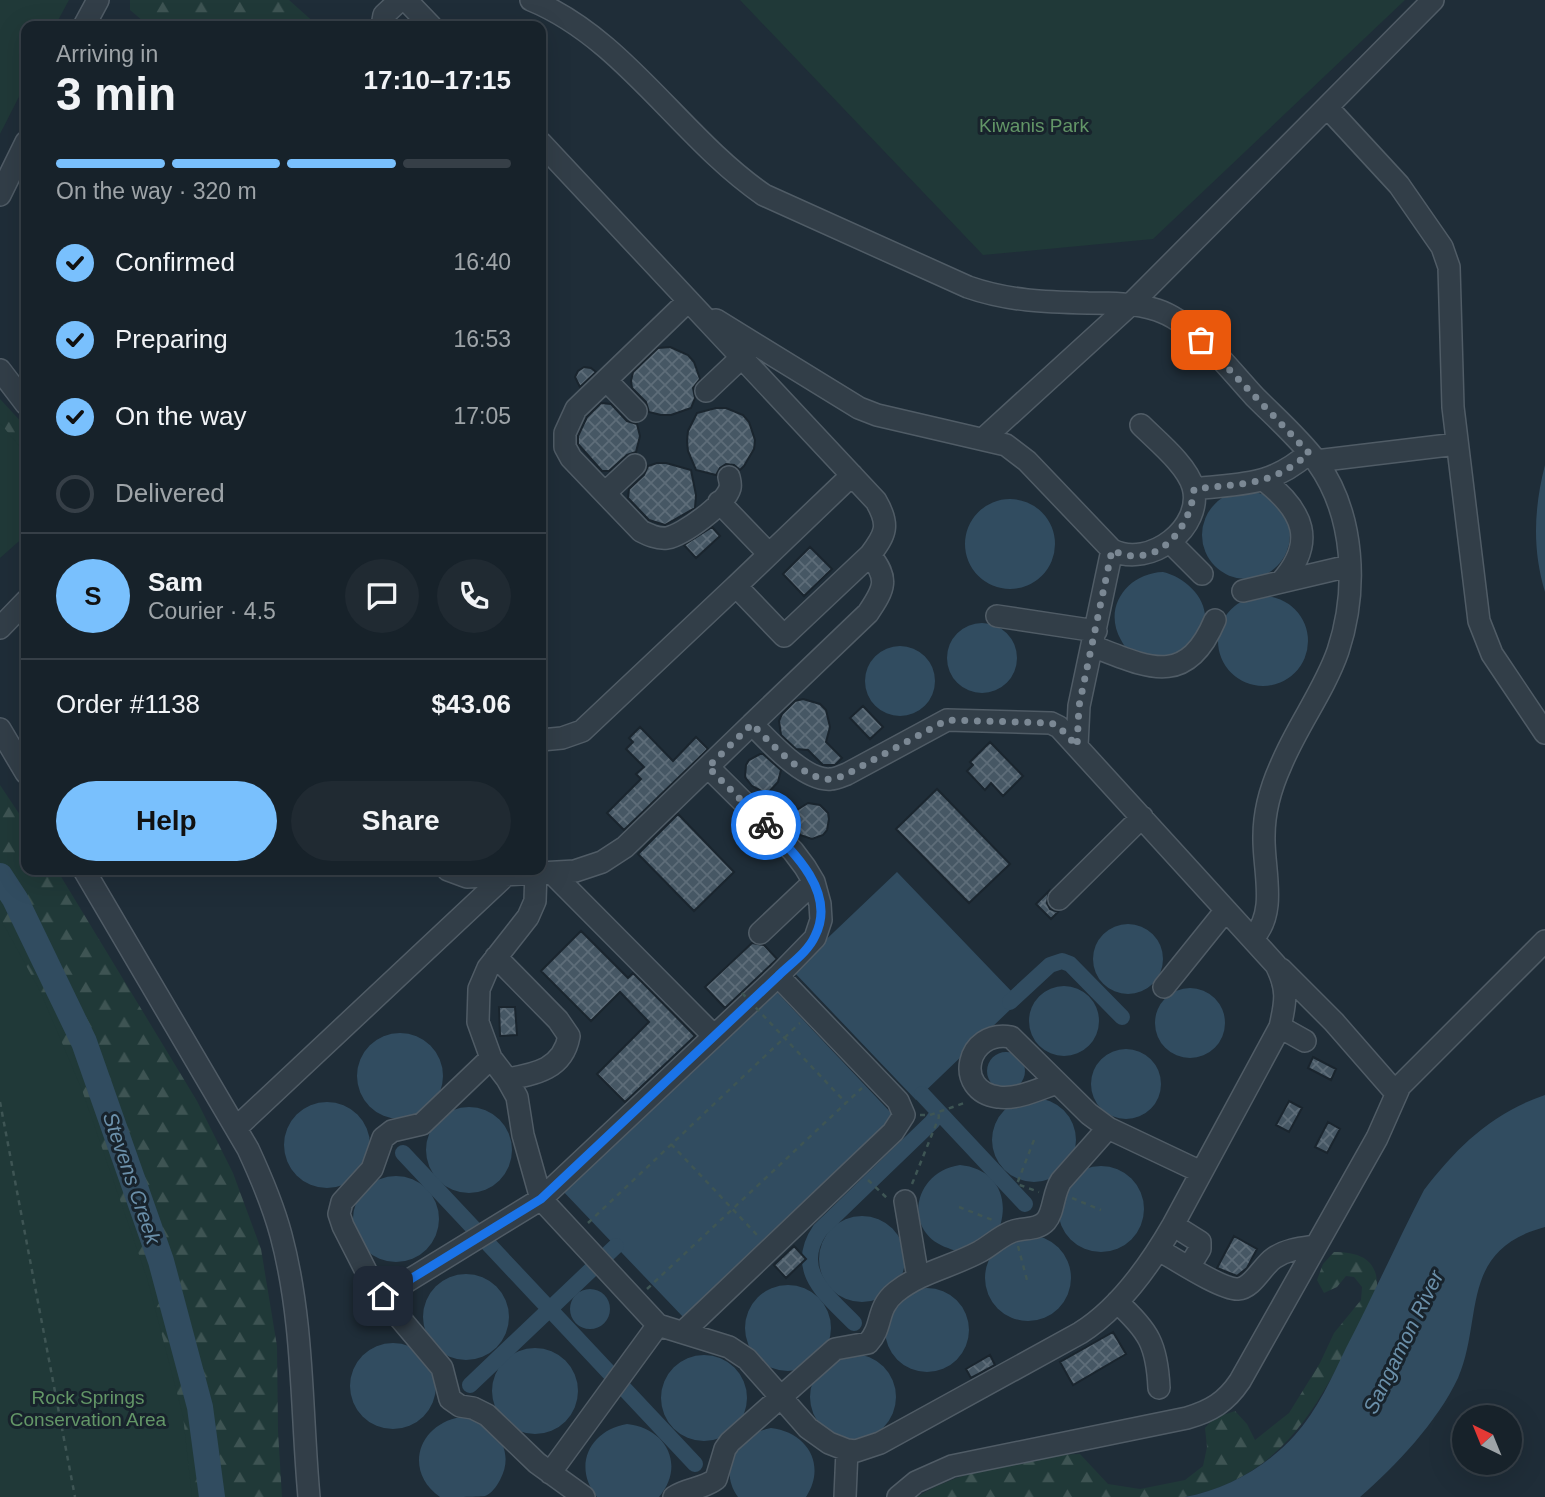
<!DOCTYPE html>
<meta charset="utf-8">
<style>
:root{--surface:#17222a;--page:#202a32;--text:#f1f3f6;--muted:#9ea4a8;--line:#363f47;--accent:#79c0fd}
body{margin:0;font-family:Arial,sans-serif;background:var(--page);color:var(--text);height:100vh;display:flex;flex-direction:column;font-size:26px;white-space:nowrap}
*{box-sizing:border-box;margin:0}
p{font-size:23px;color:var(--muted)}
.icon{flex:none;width:38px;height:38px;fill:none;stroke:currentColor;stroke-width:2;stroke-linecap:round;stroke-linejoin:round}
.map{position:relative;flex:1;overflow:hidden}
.drawer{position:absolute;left:21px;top:21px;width:525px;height:854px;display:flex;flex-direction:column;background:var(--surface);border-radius:14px;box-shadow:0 7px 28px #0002,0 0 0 2px var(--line)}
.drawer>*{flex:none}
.needle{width:46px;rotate:317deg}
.fabs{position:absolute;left:1452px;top:1405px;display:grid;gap:14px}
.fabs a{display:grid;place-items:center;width:70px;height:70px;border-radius:50%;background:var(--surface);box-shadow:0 7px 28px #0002,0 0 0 2px var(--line);font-size:35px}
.pin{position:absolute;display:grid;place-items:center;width:60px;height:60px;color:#fff;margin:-30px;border-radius:14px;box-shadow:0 4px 10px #0006}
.courier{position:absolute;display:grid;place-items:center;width:70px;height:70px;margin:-35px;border:5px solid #1a73e8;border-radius:50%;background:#fff;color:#222;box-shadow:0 2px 9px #0007}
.summary em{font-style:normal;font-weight:700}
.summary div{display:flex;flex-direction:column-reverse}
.summary{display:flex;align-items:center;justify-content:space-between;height:119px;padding:0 35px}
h1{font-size:46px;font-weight:700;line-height:52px}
.bar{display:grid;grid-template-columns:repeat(4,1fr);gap:10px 7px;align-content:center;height:84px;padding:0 35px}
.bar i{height:9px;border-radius:5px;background:var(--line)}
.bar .current{background:var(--accent)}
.bar p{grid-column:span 4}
.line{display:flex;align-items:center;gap:18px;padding:0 35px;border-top:2px solid var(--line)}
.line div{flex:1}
.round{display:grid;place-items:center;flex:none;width:74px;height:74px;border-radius:37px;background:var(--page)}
ol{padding:0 35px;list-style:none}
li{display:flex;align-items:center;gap:21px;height:77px}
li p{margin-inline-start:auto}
li .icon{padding:7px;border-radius:50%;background:var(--accent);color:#111;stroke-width:4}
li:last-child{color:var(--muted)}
li i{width:38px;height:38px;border:4px solid var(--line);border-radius:50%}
.primary-button{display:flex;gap:14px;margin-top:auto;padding:14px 35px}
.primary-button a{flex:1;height:80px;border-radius:42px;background:var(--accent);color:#111;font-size:28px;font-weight:700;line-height:80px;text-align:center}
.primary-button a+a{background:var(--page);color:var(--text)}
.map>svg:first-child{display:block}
.forest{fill:url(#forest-firs)}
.park{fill:#203938}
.water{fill:#314c60}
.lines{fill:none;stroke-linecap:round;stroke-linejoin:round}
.canal{stroke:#314c60;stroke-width:16}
.river{stroke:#314c60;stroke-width:26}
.building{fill:url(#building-cross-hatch);stroke:#1a252e;stroke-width:2}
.minor-casing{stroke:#505c66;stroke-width:24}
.path{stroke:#3e5554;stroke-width:2.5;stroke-dasharray:5 5;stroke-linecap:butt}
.minor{stroke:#323e48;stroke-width:21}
.path-bridge{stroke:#3e5554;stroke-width:2.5;stroke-dasharray:5 5;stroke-linecap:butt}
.done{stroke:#7b8894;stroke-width:7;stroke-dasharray:0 12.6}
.route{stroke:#1a73e8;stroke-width:9}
.labels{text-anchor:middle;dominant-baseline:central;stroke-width:6;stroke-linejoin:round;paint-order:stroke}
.park-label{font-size:19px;fill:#639667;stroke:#18232c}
.water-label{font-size:21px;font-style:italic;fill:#6b90aa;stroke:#18232c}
</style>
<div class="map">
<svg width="1545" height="1497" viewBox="0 0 1545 1497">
<defs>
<pattern id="forest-firs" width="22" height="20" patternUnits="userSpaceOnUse" patternTransform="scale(1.75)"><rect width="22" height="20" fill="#203938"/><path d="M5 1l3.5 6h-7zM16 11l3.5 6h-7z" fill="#3e5453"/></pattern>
<pattern id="building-cross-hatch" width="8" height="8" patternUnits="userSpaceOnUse" patternTransform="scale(1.75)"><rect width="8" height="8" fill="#465764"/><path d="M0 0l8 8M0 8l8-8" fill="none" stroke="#5e6d79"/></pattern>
</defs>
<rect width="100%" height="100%" fill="#1f2d38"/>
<path class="forest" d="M130 0H289L318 26H149L130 10Z
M0 399 26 427V527L0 549Z
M0 785 26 824V870H57L197 1101 233 1173 261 1249 277 1346 278 1431 282 1497H0Z
M1334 1252C1359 1252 1378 1259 1377 1287 1331 1378 1298 1475 1185 1497H917C954 1472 1036 1454 1080 1454L1108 1484 1140 1489 1185 1480 1203 1466 1207 1447 1205 1428 1214 1418 1235 1411 1247 1424 1255 1440 1289 1413 1320 1363 1334 1333 1361 1300 1362 1287 1354 1277 1346 1276 1337 1287 1324 1293 1317 1280 1323 1264Z"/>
<path class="park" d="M0 0H69L55 26H26V83L0 134Z
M740 0H1405L1153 239 983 255Z
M0 423 26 454V535L0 558Z
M0 918 40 991 82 1090 147 1278 183 1416 192 1497H0Z"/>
<path class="water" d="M1545 465V592C1532 549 1534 508 1545 465Z
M1202 535a44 44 0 1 1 88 0a44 44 0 1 1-88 0Z
M965 544a45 45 0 1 1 90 0a45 45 0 1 1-90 0Z
M1163 572C1189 578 1217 607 1200 636 1194 644 1182 652 1174 659 1162 657 1143 658 1131 652 1127 650 1123 644 1121 640 1102 607 1128 573 1163 572Z
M1218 641a45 45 0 1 1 90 0a45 45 0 1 1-90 0Z
M947 658a35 35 0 1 1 70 0a35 35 0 1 1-70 0Z
M865 681a35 35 0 1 1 70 0a35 35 0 1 1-70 0Z
M897 872 1014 994 1008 999 1014 1006 916 1100 793 971Z
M1093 959a35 35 0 1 1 70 0a35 35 0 1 1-70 0Z
M1029 1021a35 35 0 1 1 70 0a35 35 0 1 1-70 0Z
M772 987 895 1117 684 1318 560 1188Z
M1155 1023a35 35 0 1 1 70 0a35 35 0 1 1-70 0Z
M357 1076a43 43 0 1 1 86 0a43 43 0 1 1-86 0Z
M1091 1084a35 35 0 1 1 70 0a35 35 0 1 1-70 0Z
M987 1071a19 19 0 1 1 38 0a19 19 0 1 1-38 0Z
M1545 1095V1227C1458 1250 1484 1318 1458 1378 1438 1421 1395 1467 1360 1497H1185C1227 1489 1266 1467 1295 1435 1317 1411 1332 1377 1346 1348 1373 1296 1397 1242 1424 1190 1457 1147 1492 1113 1545 1095Z
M992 1140a42 42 0 1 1 84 0a42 42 0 1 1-84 0Z
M284 1145a43 43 0 1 1 86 0a43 43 0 1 1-86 0Z
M426 1150a43 43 0 1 1 86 0a43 43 0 1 1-86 0Z
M960 1165C993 1168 1010 1194 1000 1226 991 1232 973 1248 964 1251 959 1252 952 1250 948 1248 902 1233 912 1172 960 1165Z
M1058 1209a43 43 0 1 1 86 0a43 43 0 1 1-86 0Z
M353 1219a43 43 0 1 1 86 0a43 43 0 1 1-86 0Z
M819 1259a43 43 0 1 1 86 0a43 43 0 1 1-86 0Z
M985 1278a43 43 0 1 1 86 0a43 43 0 1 1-86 0Z
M423 1317a43 43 0 1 1 86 0a43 43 0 1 1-86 0Z
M745 1328a43 43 0 1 1 86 0a43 43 0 1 1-86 0Z
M885 1330a42 42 0 1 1 84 0a42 42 0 1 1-84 0Z
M570 1309a20 20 0 1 1 40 0a20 20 0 1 1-40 0Z
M350 1386a43 43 0 1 1 86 0a43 43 0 1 1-86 0Z
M492 1391a43 43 0 1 1 86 0a43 43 0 1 1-86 0Z
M810 1397a43 43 0 1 1 86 0a43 43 0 1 1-86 0Z
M661 1398a43 43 0 1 1 86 0a43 43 0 1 1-86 0Z
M461 1417C493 1420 517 1449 500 1480 497 1486 491 1494 485 1496 476 1497 451 1497 440 1497 403 1471 418 1424 461 1417Z
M627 1424C666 1428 686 1465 659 1497H597C572 1466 590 1430 627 1424Z
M771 1428C807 1432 827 1465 806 1497H738C717 1468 738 1434 771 1428Z"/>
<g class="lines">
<path class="canal" d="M1010 1002 1050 965 1062 961 1070 964 1122 1017
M922 1094 1025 1204
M403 1153 695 1464
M854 1323C828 1296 792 1271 820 1230L932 1122 937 1115V1110
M470 1385 616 1246"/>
<path class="river" d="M0 876 15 899 84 1042 161 1261 200 1407 212 1497"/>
</g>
<path class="building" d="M670 347 688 355 694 362 700 379 693 388 695 398 691 408 671 415H661L649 412 646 402 632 388 631 381 633 372 658 348Z
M584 367 591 368 596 372 580 387 575 377 578 371Z
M601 403 611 404 627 421 637 424 640 436 636 452 627 455 609 471H602L578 444V436L587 417Z
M716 408H726L743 415 749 422 755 440 754 449 744 466 740 470 734 465 726 464 720 468 716 475 696 470 688 451 687 441 688 431 697 413Z
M657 463H666L691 470 696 495 695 508 665 525 649 520 628 498 629 489 644 475 648 466Z
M712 527 720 536 696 558 684 545Z
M810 547 832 569 804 596 783 574Z
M803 699 820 704 826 710 830 727 826 742 842 758 835 765H823L808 750 796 749 781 735 779 721 782 714 795 701Z
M863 706 883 727 870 739 850 718Z
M640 727 673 761 696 737 708 749 624 830 607 813 641 779 636 774 644 767 626 749 633 742 629 738Z
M990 742 1023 776 1003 796 991 783 985 790 967 771 973 765 970 762Z
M760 754H763L781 770 778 782 767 794 752 786 745 777 746 765 749 760Z
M937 789 1010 864 969 903 896 829Z
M772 797 786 811 779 818 764 804Z
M808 803 820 805 828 813 829 819 827 830 823 835 812 839 800 835 789 815Z
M678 814 734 872 694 911 638 854Z
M1049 891 1047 903 1050 909 1058 912 1051 919 1036 904Z
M581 931 628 978 633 973 695 1036 625 1102 597 1074 649 1022 620 992 591 1021 541 971Z
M752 943 764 945 777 959 725 1008 705 987Z
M499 1007H515L517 1035 500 1036Z
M1313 1057 1336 1069 1331 1080 1308 1068Z
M1289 1101 1302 1108 1289 1132 1276 1125Z
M1328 1122 1340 1129 1327 1153 1315 1147Z
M1234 1236 1257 1249 1247 1268 1237 1276 1217 1268Z
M794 1246 806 1259 786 1278 774 1265Z
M1113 1332 1126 1354 1073 1385 1060 1362Z
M990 1355 995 1365 971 1378 966 1369Z"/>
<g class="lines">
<defs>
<path id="minor" d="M406 0 431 26
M531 0C624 38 681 138 764 195L968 287C1008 301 1045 302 1088 303 1110 303 1135 303 1157 310 1194 322 1229 369 1255 397 1276 418 1300 439 1317 462 1355 515 1358 590 1338 651 1324 691 1297 726 1281 765 1271 787 1264 811 1264 836 1263 869 1278 912 1253 938
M84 26 98 0
M382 26 384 15 400 0
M1327 107 1433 0
M541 143 876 501C890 525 886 534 870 555L784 636 736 586 582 731 562 738 541 740
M0 195 26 142
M688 301 576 409 565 433V447L571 458 641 531C649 535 657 539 667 538 683 535 726 504 730 488 731 484 730 482 729 477
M716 320 859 408 877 415 1006 445 1027 461 1112 550C1150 569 1204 527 1193 487 1187 465 1157 441 1141 425
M0 370 26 404
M606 380 636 411
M706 391 742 357
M983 439 1130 305 1327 107 1399 185 1442 247 1449 267 1453 407 1479 621 1492 654 1545 733
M1316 461 1457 444
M1265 481C1303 511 1317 542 1281 582
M1194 489C1243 483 1270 487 1309 453
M605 493 635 465
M719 502 769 554
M1170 542 1202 574
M736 586 852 475
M1243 591 1349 566
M997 616 1096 631
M0 628 26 601
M1092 646C1147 667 1186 689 1215 620
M0 729 26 773
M1077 746 1079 706 1112 550
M84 870 248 1149C261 1177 273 1205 281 1235 304 1321 301 1409 309 1497
M448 870 467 877 575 871 602 862 625 847 752 724
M536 870 535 901 528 917 488 968 479 989 478 1022 491 1058 507 1079 517 1097 523 1135 541 1199 658 1325 729 1347 747 1359 808 1428 829 1443 847 1450 856 1451 880 1443 1080 1333C1120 1308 1150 1265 1173 1225L1280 1027C1286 1001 1288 989 1276 965L1059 727 1051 723 947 720 847 774C842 776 836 779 831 779 805 782 769 741 752 724L868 613C885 588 889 579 870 555
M552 873 714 1036
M1059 899 1142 817
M760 933 814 882
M496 957 558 1020 569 1036C563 1069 536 1074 507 1079
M1281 969 1334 1022 1396 1093
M1164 987 1226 910
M1280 1027 1305 1041
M491 1058 422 1124 392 1131 383 1138 372 1169 342 1202 339 1214 343 1226 368 1275 394 1311 442 1368 450 1399 460 1406 473 1408 487 1415 537 1463 584 1497
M1057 1083C1039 1089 1017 1100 998 1097 953 1091 966 1029 1011 1037L1089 1114 1108 1128
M236 1128 506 875
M905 1201 918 1278
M1173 1225 1200 1242V1249L1189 1267
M1159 1250C1175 1259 1222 1290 1238 1289 1253 1288 1262 1266 1274 1258 1287 1249 1302 1248 1316 1246
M383 1296 541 1199 778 976 815 938 821 920 820 904 814 882 805 867 793 851 708 767
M1117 1302C1149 1331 1157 1345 1159 1388
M683 1332 893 1132 904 1115 898 1101 778 976
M550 1473 658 1325
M674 1497C688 1488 703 1489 716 1479L725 1449 730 1442 835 1349 868 1343C884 1326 875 1309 896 1292 921 1272 951 1267 979 1252 990 1246 999 1237 1011 1232 1023 1227 1037 1231 1046 1221 1054 1212 1053 1193 1061 1181L1108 1128 1201 1172
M845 1497 847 1450
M898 1497 916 1482 952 1466 1187 1418C1211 1411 1226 1402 1240 1381L1377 1138 1400 1086 1545 941"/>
</defs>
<use href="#minor" class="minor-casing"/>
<path class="path" d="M0 1102 75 1497
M920 1115H930L967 1102
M1034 1140 1017 1184 1039 1192
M671 1144 758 1236
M868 1180 888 1199
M912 1184 939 1117 938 1112
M1072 1198 1101 1210
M959 1207 995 1221
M588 1223 800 1023
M1018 1246 1027 1280
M647 1289 862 1088"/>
<use href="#minor" class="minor"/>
<path class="path-bridge" d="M742 993 846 1103"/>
</g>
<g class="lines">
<path class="done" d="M766 825 708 767 752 724C769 741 805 782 831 779 836 779 842 776 847 774L947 720 1051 723 1059 727 1077 746 1079 706 1112 550C1156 572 1191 529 1194 489 1243 483 1270 487 1309 453L1201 340"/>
<path class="route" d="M383 1296 541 1199 778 976C790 964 808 952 815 936 837 893 794 852 766 825"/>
</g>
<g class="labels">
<g class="park-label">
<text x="1034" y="125">Kiwanis Park</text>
<text x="88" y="1397">Rock Springs<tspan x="88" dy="22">Conservation Area</tspan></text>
</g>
<g class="water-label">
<text transform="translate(132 1178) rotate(71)">Stevens Creek</text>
<text transform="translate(1403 1342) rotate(-64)">Sangamon River</text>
</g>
</g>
</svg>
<div class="fabs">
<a><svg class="needle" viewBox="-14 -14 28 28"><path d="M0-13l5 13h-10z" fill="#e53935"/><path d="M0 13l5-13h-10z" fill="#9ea4a8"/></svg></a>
</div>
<div class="pin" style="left:1201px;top:340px;background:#ea580c"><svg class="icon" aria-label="bag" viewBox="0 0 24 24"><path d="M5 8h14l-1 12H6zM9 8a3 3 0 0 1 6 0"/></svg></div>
<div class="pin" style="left:383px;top:1296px;background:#1f2937"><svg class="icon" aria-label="home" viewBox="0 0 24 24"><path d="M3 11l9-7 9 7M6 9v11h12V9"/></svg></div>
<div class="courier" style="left:766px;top:825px"><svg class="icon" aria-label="bike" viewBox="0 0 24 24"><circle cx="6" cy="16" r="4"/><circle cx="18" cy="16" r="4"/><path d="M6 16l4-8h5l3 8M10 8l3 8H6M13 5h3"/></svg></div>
<section class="drawer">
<div class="summary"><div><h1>3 min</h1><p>Arriving in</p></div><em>17:10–17:15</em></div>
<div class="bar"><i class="current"></i><i class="current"></i><i class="current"></i><i></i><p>On the way · 320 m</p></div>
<ol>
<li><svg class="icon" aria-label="check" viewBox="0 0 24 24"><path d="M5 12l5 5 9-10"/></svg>Confirmed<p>16:40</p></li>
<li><svg class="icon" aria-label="check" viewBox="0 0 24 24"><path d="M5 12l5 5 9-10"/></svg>Preparing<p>16:53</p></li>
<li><svg class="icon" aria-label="check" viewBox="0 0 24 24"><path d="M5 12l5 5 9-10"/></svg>On the way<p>17:05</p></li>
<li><i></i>Delivered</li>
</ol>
<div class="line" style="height:126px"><b class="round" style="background:var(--accent);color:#111">S</b><div><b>Sam</b><p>Courier · 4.5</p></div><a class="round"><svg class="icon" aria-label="chat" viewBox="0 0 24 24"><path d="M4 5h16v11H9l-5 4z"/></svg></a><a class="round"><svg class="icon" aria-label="phone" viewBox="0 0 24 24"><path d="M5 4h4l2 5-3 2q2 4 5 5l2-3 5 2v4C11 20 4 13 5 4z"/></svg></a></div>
<div class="line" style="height:91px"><div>Order #1138</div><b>$43.06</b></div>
<div class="primary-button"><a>Help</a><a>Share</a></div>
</section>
</div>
